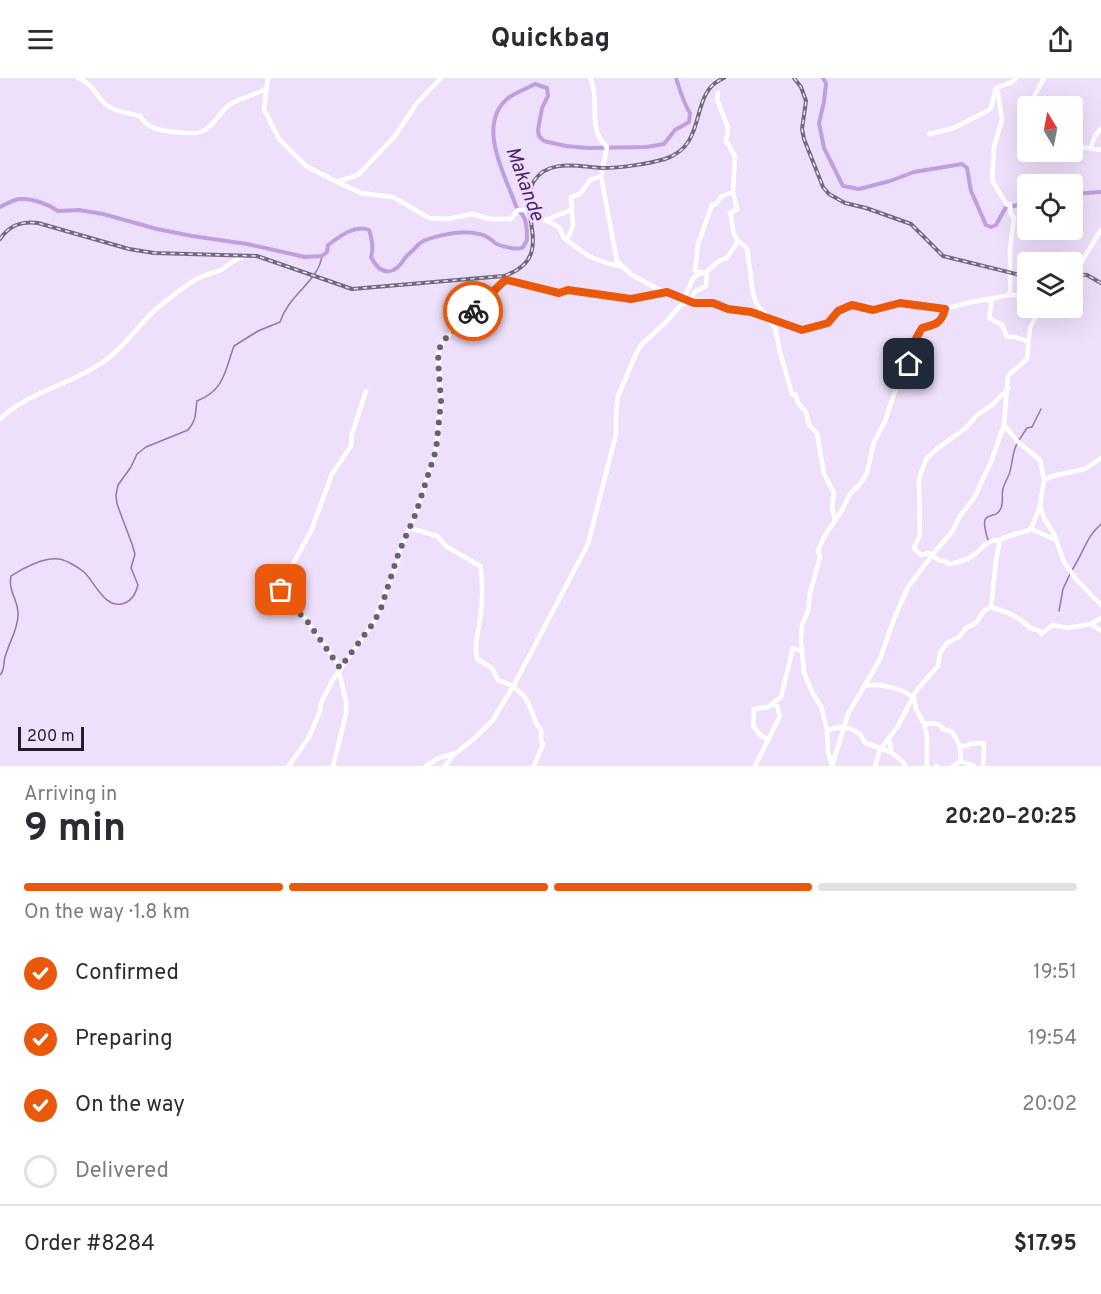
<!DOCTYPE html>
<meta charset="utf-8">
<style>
:root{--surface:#fff;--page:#f7f7f7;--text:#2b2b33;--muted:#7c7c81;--line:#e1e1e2;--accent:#ea580c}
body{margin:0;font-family:Overpass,sans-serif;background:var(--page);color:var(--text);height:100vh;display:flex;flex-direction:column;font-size:22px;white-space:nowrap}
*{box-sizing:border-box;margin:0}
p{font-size:20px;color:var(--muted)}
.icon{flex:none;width:33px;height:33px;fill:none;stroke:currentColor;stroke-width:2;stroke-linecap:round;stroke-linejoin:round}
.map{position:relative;height:688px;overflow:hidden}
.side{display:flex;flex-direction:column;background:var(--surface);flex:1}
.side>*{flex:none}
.needle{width:39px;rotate:350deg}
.fabs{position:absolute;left:1017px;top:18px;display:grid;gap:12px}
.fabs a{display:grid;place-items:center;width:66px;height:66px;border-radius:6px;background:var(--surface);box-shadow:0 6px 24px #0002;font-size:30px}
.scale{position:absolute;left:18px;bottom:15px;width:66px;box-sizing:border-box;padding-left:6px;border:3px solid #221d27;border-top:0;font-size:16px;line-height:21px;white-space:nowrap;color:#221d27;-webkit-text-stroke:4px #eee0fb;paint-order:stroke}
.pin{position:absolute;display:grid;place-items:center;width:51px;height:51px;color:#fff;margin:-26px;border-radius:12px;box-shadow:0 3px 9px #0006}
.courier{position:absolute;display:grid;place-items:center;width:60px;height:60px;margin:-30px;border:4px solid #ea580c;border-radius:50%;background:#fff;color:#222;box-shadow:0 2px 8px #0007}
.summary em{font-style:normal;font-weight:700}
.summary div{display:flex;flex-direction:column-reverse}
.summary{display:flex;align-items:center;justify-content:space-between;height:102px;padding:0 24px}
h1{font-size:39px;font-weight:700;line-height:45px}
.bar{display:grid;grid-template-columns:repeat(4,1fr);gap:9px 6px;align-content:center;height:72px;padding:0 24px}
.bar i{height:8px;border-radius:4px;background:var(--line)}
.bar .on{background:var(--accent)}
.bar p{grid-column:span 4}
.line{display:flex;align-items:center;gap:15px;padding:0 24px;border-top:2px solid var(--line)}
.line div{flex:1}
ol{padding:0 24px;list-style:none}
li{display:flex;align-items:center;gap:18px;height:66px}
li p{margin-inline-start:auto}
li .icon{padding:6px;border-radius:50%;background:var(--accent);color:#fff;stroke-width:4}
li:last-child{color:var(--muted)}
li i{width:33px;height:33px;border:3px solid var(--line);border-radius:50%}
header{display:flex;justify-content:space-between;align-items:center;height:78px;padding:0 24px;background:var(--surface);font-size:27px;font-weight:700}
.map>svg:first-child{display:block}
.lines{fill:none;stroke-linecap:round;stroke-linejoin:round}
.stream{stroke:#9178a8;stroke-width:1.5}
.river{stroke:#c19fdf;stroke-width:4}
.minor{stroke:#fff;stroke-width:4.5}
.rail-casing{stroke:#736b7c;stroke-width:4}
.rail{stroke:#eee0fb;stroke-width:1.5;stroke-dasharray:4.5;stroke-linecap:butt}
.done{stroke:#696171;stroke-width:6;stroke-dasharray:0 10.8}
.route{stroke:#ea580c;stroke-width:8}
.labels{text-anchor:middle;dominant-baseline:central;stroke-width:5;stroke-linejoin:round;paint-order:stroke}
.water-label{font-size:20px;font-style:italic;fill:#4c1f6a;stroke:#eee0fb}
</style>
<header><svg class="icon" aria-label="menu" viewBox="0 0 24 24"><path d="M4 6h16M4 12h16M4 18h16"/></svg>Quickbag<svg class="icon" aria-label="share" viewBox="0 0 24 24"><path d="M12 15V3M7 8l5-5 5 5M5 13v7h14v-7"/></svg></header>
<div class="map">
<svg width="1101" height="688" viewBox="0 0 1101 688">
<rect width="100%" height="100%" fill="#eee0fb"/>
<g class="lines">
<path class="stream" d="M1019 362 1027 350 1032 349 1041 331
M988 462C977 427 995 445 1001 430 1004 424 1001 417 1003 411 1004 405 1009 399 1010 393 1013 384 1012 374 1017 366
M1072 492C1083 476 1086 459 1101 446
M1059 533 1063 511 1070 496
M0 597C5 592 3 586 5 579 9 565 19 549 18 534 17 520 8 513 11 498 23 490 44 479 59 481 66 482 78 489 84 494 95 504 105 533 125 525 133 522 136 515 138 507L131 490 135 476 132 466 117 426 116 417 118 407 131 389 137 376 146 369 188 352C197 342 195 335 197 323 225 312 225 292 234 268L258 253 280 244C289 216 318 204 322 178"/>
<path class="river" d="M823 0 826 5 824 24 819 45 824 70 843 108 859 111 890 103 914 94 962 86 967 90 971 113 986 147 991 149 996 147 1007 127 1014 128 1028 123
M1072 116 1101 114
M0 129C6 126 13 122 19 121 32 120 48 126 58 133L79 132 103 136 157 151 192 158 247 166 305 179 322 178 327 174 328 167C339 159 355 146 369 152 372 161 374 170 371 179 381 199 395 197 405 180 408 176 415 171 418 167 423 161 435 159 443 157 456 154 467 153 479 156 487 157 490 161 495 165 499 168 517 172 522 170 524 168 526 164 527 162 527 153 527 143 522 136 520 133 517 131 516 128 506 99 476 48 507 21 514 15 526 11 535 6L547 10 548 18 542 30 538 52 539 58 544 63 566 68 588 70 647 69 664 66 675 52 689 44 690 35C683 24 680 12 676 0"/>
<path class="minor" d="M78 0C94 6 96 20 108 28 118 35 129 35 140 38 143 43 148 48 154 50 161 53 193 57 201 54 215 48 218 36 228 28 239 19 255 18 267 10
M268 0 264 31 279 61 306 88 337 104 358 97 395 58 417 25 441 0
M590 0C601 21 586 51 607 69L601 98 617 183 632 197 658 211 694 225H713L726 230 746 232 804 252 828 245 838 233 852 227 873 232 900 225 945 231 967 225 1009 217H1028
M995 12 998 15 1002 42 994 69 992 102 1007 127 1010 126 1011 137 1014 139 1010 171V217
M718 15 717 21 728 50 726 63 735 78 733 114 737 131 730 135C733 143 731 154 737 161 739 165 745 167 747 171 748 175 748 181 749 185 753 204 749 224 766 236L767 241 775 249 780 274 792 316 796 317 798 325 806 334 809 347 817 355 824 396 834 415 832 429 835 442
M1034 28 1032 22 1044 0
M929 56 954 50 987 33 991 30 996 10 1012 4 1016 0
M1072 68 1101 72
M1090 71 1095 58 1101 51
M337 104 361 115 393 119 429 140 447 141 472 136 490 141H511L518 132H533L539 139 559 149 564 160 588 178 606 185 620 188
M546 142 571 132
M567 162 573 148 571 119 580 116 590 102 601 98
M705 195 719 183 727 180 738 163
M1072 203 1085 178 1101 152
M684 221 693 200 702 194
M992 221 989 240 1002 247 1007 259H1015L1027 263
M0 341C28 314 67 308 100 286 122 272 136 250 155 232 169 221 183 208 199 200 206 196 214 195 221 192 229 187 236 180 244 178
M1004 347 1018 364 1040 382 1044 402 1040 428 1044 440 1054 456 1064 484 1076 501 1101 527
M1044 402 1053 398 1085 391 1101 380
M410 450 437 458 447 469 480 488C484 505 482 525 480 542 478 555 474 568 477 581L492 590 498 602C523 610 529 623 536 645 537 648 541 650 541 653 542 659 539 661 543 666L534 688
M1031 451 1040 428
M1000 462C987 462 985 468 975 476 968 482 957 485 948 486L945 483H940L929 475 921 477 914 470 920 457 919 401 926 381 938 370 966 350 976 338 992 327 1008 311
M991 529 996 482 1000 462C1009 456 1021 456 1031 451L1056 462
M1091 546 1101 540
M341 590 305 540 289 527 281 516V511L289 493 311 453 332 396 351 368 352 356 366 313
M865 608C880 605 902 610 914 620L916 631 924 646 927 658V688
M924 646C931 646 939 643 943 651L952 654 960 668 961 683
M827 652 841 649 851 651 860 656 865 665 891 674
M768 661 761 658 753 648 754 631 768 629 781 619 793 570 803 574
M887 662 890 664 891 674 903 684 905 688
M960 668H967L969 666 984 665 983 688
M961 683 974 688
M832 687 828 674 827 652 821 628 813 616 804 595 801 563 802 547 808 533 810 515 820 479 818 473 824 459 842 432 850 416 860 406 867 395 874 364 885 343 898 305 909 286 907 276 922 250C935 247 942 245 945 231
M289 688 309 659 320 633 321 625 332 603 374 544 399 480V474L416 435 436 372 441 323 438 276 443 263 505 203 531 207 557 214 568 212 628 221 667 215
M333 688 346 636V623L339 594
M426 688 439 680 456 675 475 660 493 642 514 607 588 466 616 356V335L618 318 636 276 641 267 666 244 680 228 688 223 696 213 706 208 707 196 695 193 698 166 712 127 716 126 722 118 733 114
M445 688 454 676
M755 688 780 638 777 628 772 626
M832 688 848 636 880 581 894 541 908 509 933 476 952 454 960 438 974 420 991 384 1004 347 1008 298 1027 281 1030 250 1040 230
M875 688 880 672 898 648 916 613 938 588 940 575 947 565 959 559 966 550 976 545 984 533 991 529C1005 533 1021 540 1030 550L1040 553 1041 556 1053 547 1067 550 1091 546 1101 553
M936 688H937
M953 688 961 683"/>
<defs>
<path id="rail" d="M794 0 801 9 806 23 802 51 804 61 823 109 829 116 845 125 866 130 911 146 943 178 1028 199
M0 161C10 147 21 143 38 145L129 171 154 175 257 178 352 211 504 198C559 179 515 134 534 103 549 80 580 89 602 90 620 90 648 86 665 81 710 66 687 15 724 0
M1072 196 1087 197 1101 205"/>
</defs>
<use href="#rail" class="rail-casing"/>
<use href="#rail" class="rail"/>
</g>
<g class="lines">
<path class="done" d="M281 512 282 518 289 527 305 540 340 590 374 544 381 530 399 474 416 435 436 372 441 323 438 282 439 271 446 260 461 247 473 233"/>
<path class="route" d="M473 233 503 204 507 202 559 215 568 212 631 221 667 214 694 225H713L728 231 751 234 802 252 828 245 838 233 852 227 873 232 900 225 945 231C942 245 935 247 922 250L907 276 909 286"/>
</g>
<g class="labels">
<g class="water-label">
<text transform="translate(524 106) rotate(70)">Makande</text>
</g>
</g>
</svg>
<div class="fabs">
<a><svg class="needle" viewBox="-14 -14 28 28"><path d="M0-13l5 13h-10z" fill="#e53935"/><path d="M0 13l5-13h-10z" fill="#7c7c81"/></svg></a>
<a><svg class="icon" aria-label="locate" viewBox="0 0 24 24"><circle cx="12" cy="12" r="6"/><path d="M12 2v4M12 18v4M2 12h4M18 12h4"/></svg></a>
<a><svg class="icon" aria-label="layers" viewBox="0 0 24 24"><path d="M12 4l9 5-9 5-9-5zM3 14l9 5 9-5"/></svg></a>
</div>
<div class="scale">200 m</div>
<div class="pin" style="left:281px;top:512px;background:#ea580c"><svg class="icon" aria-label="bag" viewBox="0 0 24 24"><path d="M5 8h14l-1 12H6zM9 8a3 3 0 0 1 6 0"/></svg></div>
<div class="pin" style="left:909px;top:286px;background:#1f2937"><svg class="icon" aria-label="home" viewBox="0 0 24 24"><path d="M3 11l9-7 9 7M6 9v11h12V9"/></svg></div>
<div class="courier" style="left:473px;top:233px"><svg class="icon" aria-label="bike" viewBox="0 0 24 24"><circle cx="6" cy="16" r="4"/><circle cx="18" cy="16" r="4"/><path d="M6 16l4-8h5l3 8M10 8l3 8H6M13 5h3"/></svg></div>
</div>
<section class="side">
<div class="summary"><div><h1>9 min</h1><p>Arriving in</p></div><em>20:20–20:25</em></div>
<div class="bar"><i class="on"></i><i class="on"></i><i class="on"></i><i></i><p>On the way · 1.8 km</p></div>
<ol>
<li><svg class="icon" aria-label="check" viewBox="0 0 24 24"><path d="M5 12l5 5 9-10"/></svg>Confirmed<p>19:51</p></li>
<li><svg class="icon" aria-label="check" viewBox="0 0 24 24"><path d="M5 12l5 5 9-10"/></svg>Preparing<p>19:54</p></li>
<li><svg class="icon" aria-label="check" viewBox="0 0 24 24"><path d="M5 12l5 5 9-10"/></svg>On the way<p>20:02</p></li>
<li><i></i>Delivered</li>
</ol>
<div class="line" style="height:78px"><div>Order #8284</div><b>$17.95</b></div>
</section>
